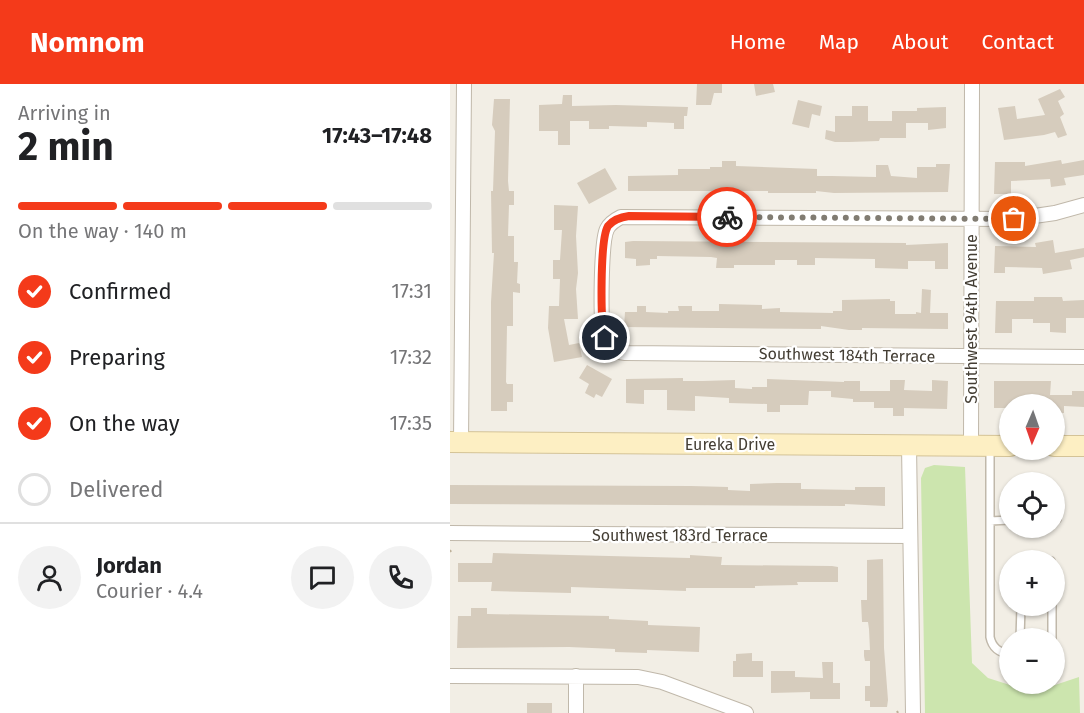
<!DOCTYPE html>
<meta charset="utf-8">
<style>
:root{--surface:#fff;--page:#f2f2f2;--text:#202124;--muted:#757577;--line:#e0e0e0;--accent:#f43a1a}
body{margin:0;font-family:"Fira Sans",sans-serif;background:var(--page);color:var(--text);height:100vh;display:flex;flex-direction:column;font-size:22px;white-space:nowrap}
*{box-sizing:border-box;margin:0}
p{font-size:20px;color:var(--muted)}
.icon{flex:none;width:33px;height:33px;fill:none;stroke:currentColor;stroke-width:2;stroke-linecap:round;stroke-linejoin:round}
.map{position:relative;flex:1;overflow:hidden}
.drawer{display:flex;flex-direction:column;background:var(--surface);width:450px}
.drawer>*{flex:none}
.needle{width:39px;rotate:182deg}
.tools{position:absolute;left:549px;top:310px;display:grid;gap:12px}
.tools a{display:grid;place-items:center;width:66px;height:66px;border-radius:50%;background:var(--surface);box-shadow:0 2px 4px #0004;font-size:30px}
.pin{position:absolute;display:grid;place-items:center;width:51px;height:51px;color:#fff;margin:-26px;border:3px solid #fff;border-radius:50%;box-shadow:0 2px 6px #0007}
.courier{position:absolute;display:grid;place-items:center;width:60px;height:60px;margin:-30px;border:4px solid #f43a1a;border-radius:50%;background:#fff;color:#222;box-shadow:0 2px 8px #0007}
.head em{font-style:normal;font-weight:700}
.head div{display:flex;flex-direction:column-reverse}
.head{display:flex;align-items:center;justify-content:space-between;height:102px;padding:0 18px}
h1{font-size:39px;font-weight:700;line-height:45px}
.bar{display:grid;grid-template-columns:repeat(4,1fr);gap:9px 6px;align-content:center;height:72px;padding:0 18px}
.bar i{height:8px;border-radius:4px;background:var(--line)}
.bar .on{background:var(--accent)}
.bar p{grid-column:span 4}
.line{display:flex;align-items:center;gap:15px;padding:0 18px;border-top:2px solid var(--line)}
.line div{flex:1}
.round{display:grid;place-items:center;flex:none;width:63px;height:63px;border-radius:32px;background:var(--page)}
ol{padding:0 18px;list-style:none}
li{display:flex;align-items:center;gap:18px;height:66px}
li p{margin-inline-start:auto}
li .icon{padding:6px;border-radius:50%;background:var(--accent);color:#fff;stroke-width:4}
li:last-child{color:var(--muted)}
li i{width:33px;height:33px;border:3px solid var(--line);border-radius:50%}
header{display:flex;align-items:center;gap:36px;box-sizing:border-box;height:84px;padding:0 30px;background:var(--accent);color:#fff}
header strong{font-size:28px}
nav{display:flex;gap:33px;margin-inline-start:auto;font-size:21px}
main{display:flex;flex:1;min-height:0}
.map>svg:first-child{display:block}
.green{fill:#cce5ae}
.building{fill:#d6ccbd}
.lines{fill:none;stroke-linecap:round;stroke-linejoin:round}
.lane-casing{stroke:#c0b8aa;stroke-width:10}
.street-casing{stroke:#c0b8aa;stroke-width:16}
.secondary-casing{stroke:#d4c397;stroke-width:22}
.path{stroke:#beb199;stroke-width:2;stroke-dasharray:3 3;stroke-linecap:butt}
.lane{stroke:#fff;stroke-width:7}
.street{stroke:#fff;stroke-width:14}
.secondary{stroke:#fdefc3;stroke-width:20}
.done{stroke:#817c72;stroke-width:6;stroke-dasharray:0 10.8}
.route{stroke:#f43a1a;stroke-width:8}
.labels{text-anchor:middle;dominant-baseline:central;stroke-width:4.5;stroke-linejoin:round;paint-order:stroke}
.street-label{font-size:16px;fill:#443e34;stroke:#fff}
</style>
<header>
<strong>Nomnom</strong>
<nav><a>Home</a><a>Map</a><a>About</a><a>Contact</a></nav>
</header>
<main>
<section class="drawer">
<div class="head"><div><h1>2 min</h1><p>Arriving in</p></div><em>17:43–17:48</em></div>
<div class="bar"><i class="on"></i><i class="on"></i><i class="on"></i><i></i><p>On the way · 140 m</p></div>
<ol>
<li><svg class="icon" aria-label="check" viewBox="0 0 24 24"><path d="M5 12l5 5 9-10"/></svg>Confirmed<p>17:31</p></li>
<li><svg class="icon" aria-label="check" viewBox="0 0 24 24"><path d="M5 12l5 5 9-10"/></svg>Preparing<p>17:32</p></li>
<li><svg class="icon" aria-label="check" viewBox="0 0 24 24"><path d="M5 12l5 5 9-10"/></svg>On the way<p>17:35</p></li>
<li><i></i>Delivered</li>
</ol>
<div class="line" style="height:108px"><a class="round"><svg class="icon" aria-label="person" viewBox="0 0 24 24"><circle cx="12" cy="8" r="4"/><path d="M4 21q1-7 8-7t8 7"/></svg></a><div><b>Jordan</b><p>Courier · 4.4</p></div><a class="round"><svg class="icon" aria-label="chat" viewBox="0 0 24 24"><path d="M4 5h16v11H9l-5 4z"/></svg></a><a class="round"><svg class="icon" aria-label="phone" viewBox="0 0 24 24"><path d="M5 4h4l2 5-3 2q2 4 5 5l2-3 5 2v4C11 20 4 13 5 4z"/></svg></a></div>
</section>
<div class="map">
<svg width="634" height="629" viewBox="0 0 634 629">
<rect width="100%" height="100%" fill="#f2eee5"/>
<path class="green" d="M484 381 515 383 522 579 538 594 563 602 599 603 629 593 630 629H475L471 394 475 384Z"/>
<path class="building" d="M247 0H272V9H264L261 21H246Z
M304 0H323L325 8 306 12Z
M610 5 615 13 608 17 614 30 610 33 617 51 608 54 605 48 594 51 554 56 548 24 565 22 567 35 595 31 588 15Z
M113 11H122V22L166 21 238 23 237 32H234V45H224V39L197 38V43L159 42V45H139V37H120V61H108V47H89V21L112 20Z
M44 15H60L58 97 59 107H64V121H59L58 152H64V178H68L67 199 70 200V209L63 208V242H57L56 298 57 300H63V318H57V327H41V218L44 169H42L41 107H43L45 47 42 41Z
M348 16 372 22 370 32 362 30 359 44 342 40Z
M402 22H418V37H442V27H467V24L496 23V44L478 46V39H456V54H430L429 57 399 58H385L375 55 376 46 385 48V32H402Z
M611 76 612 80 634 76V91L614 94 616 101 601 103 600 95 561 97V110H544L545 78H575V82Z
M272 77H286V82L367 85V92H382L426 93V81H438L441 92 467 94V83H486V80H500L498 108 384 109 366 107V109H318V107H178V92L228 91V85H260V83H272Z
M155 84 167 105 139 120 127 99Z
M104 121 128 122 126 152 128 189 126 205 128 235H114L119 261 129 259 132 273 104 278 98 244 99 222H109L110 195H103V176H110L112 146H104Z
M603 156 605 169 634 164V173L620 176 622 185 593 190 592 184 555 183V189H544L545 162 586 163 585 159Z
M183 157 456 159V161L498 159V185H485V177H458V185L425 184V175L365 174V181H347V176H325V181H284V184H266L267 174 261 173 207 172V175H200V181L186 182V175L175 174V158Z
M472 205 481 206 480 229H498V245L412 244V246H399L371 242V245L174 243 175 228H187V222H196V228L218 229V227H229L228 222H242V227H269V220L312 221V225L330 224V228L383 229V227H392V216L440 215V217H445V230H466V228L471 229Z
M584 213H612L613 217 634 216V234H616V249L600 248V239H583V235H562V249H545L546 217H584Z
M137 281 162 295 152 313 146 310 144 314 135 309 139 300 129 294Z
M233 294V297H253L285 296V304L302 305V303H317V295L394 298V297H410V307H440V296H455L454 306 482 307V296L498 297 497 325 454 324V332H443V324H424V318H403V315L381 313V307H359L358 321H330V328H317V320L279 319V314L245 312V327L217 326V306H194V320L176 319V295Z
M544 297H601L600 311H622V307H634V323L614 322V329H604V321H560V324H544Z
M327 399H351V405L405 406V403H435V422L395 420V422L0 420V401L241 402 278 403V406L300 407V400Z
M43 469 240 474V471L272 473 271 481 382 482 388 483V498H347L348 501 305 502V504H236V507L121 503V509L41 507 42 498H8V479H42Z
M433 475 434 564 438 616 437 623H420V617H415V602H420V577H415L414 572V566H420L419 545 418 538H412L411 516H417V476Z
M21 524H37V530L159 532V535L198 537V541L250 543 249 568 197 566V569L165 568V565L119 563 7 564 8 532H21Z
M302 569V577H313V593H283V577H286V570Z
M372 578H383V599H390V615H360V608L321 609V587H345V593L373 594Z
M77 619H102V629H77Z"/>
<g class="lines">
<defs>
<path id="lane" d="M540 364V553C542 563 549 569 560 570
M604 435H607
M540 437 560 436
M571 477V475L601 477
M570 555 571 522
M602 555V522"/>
<path id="street" d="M634 121 605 129 564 135 171 133C165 136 160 139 157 145 151 157 150 238 154 252 158 261 165 268 175 269L634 273
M11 358 14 0
M459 361 463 629
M521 361 522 0
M0 449 460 452
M0 592 188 593 212 598 296 629
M126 592V629"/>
<path id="secondary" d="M0 358 560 362
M604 362H634"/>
</defs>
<use href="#lane" class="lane-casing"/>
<use href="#street" class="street-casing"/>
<use href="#secondary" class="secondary-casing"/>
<path class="path" d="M0 466 1 468
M447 627 448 629"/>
<use href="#lane" class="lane"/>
<use href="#street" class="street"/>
<use href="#secondary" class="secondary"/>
</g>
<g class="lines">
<path class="done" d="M277 133 564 135"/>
<path class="route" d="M155 254C150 239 150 155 158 142 163 136 171 133 179 132L277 133"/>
</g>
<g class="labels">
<g class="street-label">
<text transform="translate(521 235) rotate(-90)">Southwest 94th Avenue</text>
<text transform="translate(397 271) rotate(1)">Southwest 184th Terrace</text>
<text x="280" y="360">Eureka Drive</text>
<text x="230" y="451">Southwest 183rd Terrace</text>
</g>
</g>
</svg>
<div class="tools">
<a><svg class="needle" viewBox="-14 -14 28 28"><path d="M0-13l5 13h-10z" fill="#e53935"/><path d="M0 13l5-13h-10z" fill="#757577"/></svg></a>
<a><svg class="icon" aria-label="locate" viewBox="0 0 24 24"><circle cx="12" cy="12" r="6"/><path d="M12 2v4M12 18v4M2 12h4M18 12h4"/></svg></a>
<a>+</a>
<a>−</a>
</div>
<div class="pin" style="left:564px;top:135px;background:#ea580c"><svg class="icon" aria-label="bag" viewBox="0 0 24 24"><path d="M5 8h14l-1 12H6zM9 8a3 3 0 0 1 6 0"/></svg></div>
<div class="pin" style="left:155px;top:254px;background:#1f2937"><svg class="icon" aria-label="home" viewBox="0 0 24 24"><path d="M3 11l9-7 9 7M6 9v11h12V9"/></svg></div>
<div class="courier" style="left:277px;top:133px"><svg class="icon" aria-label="bike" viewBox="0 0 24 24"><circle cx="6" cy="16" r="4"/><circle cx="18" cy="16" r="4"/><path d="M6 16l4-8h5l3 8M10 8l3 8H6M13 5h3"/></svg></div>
</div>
</main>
